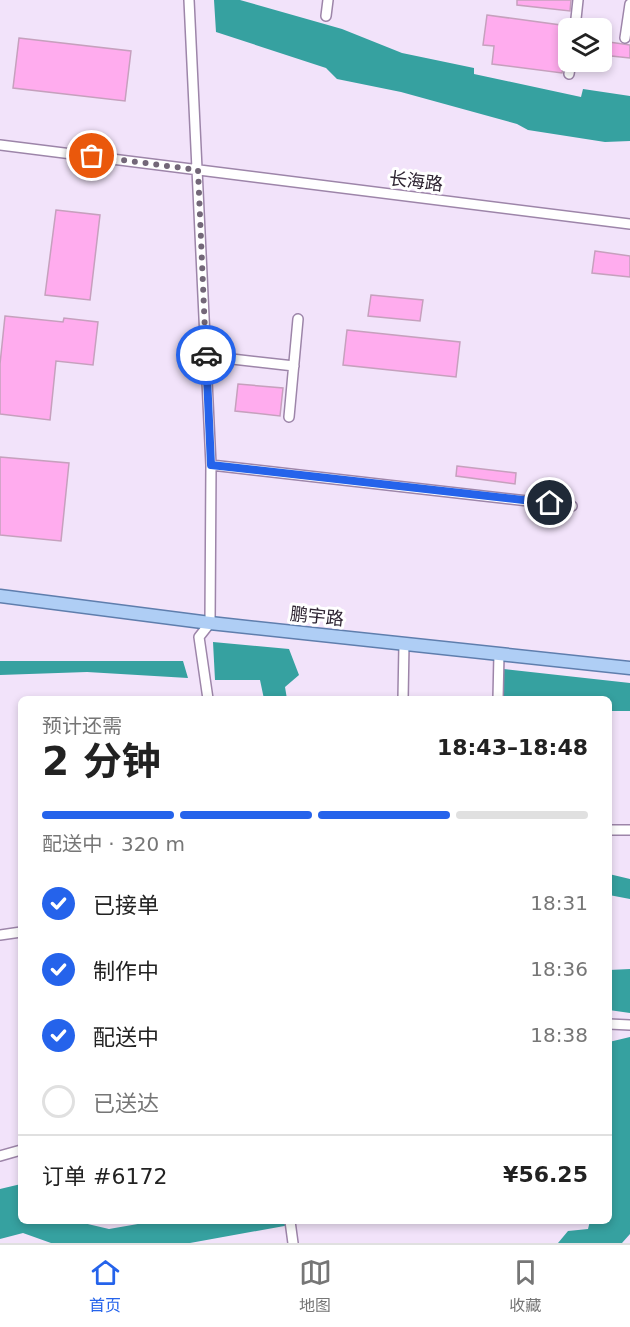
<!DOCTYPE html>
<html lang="zh">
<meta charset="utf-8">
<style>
:root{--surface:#fff;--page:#f2f2f2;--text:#222;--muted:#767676;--line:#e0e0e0;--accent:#2563eb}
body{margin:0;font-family:"DejaVu Sans","Noto Sans SC",sans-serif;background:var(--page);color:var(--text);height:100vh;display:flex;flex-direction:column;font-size:22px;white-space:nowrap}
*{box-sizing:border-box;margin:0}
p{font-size:20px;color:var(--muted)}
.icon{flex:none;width:33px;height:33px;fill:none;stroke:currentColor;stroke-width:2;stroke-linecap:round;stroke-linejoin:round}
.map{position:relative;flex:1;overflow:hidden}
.side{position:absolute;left:18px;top:696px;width:594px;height:528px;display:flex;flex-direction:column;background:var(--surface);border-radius:9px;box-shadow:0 3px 9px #0003}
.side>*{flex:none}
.tools{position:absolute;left:558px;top:18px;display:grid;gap:12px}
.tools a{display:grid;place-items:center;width:54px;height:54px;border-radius:9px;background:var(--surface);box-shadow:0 3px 9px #0003;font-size:30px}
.pin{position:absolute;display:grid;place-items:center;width:51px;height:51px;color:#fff;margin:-26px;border:3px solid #fff;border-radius:50%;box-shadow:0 2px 6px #0007}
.courier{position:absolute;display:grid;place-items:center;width:60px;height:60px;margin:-30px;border:4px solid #2563eb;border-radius:50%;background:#fff;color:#222;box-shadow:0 2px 8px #0007}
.overview em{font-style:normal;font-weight:700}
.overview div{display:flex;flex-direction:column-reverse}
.overview{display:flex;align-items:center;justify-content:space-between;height:102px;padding:0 24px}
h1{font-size:39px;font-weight:700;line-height:45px}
.bar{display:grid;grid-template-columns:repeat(4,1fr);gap:9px 6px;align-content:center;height:72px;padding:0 24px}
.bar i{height:8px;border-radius:4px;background:var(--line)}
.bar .selected{background:var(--accent)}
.bar p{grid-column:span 4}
.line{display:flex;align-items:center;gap:15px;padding:0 24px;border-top:2px solid var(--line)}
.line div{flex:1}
ol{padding:0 24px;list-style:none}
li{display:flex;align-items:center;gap:18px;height:66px}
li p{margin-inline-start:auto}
li .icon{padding:6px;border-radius:50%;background:var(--accent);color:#fff;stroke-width:4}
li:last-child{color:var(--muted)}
li i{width:33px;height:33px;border:3px solid var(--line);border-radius:50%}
.tab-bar{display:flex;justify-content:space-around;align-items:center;height:84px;border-top:2px solid var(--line);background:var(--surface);font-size:16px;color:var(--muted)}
.tab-bar a{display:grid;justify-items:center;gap:3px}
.tab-bar .selected{color:var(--accent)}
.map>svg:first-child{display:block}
.water{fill:#36a1a0}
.building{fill:#ffacee;stroke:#c6a0bd;stroke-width:1.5}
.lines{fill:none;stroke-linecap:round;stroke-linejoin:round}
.minor-casing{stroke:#9d85a9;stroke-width:12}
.major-casing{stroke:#5f7ead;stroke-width:15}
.minor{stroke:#fff;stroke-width:9}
.major{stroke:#afcef5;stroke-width:12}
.done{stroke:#736778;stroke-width:6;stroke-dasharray:0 10.8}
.route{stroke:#2563eb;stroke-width:8}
.labels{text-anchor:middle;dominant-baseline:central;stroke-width:6;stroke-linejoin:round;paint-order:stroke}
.street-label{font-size:18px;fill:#2e2432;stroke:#fff}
</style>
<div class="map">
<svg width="630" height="1243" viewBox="0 0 630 1243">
<rect width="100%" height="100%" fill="#f2e3fa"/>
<path class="water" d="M214 0H240L342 29 402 53 474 68V74L581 97 583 89 630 96V141L605 142 528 130 517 124 401 92 337 79 326 68 216 32Z
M213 642 289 649 299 675 285 687 287 699H264L260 680H215Z
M0 661H183L188 678 87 672 0 675Z
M504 669 630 683V711H609V699H503Z
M609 874 630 879V899L609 895Z
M630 969V1013L609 1010V970Z
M630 1037V1234L622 1243H558L568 1231 588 1229 590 1221H609V1042Z
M21 1184V1221H75L109 1229 155 1221H312L190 1243H51L23 1233 0 1239V1189Z"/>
<path class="building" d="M517 0H571L570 11 517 5Z
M487 15 568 26V46L562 73 492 64 494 46 483 45Z
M19 38 131 51 125 101 13 88Z
M602 41 630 45V58L602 55Z
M56 210 100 215 90 300 45 295Z
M595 251 630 256V277L592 273Z
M371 295 423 300 420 321 368 316Z
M5 316 63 322 64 318 98 322 93 365 56 361 50 420 0 414V364Z
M347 330 460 342 456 377 343 365Z
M238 384 283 388 280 416 235 411Z
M0 457 69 463 61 541 0 535Z
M457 466 516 473 515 484 456 476Z"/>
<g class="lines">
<defs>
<path id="minor" d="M189 0 211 465 210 623 199 637 208 699
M326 16 328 0
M575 28 578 0
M625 38 630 4
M569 74 571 62
M0 145 630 224
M206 356 294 366
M289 417 298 319
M211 465 572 506
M403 699 404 644
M498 699 499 654
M609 830H630
M0 935 21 932
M609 1024 630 1025
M0 1156 21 1150
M290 1221 293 1243"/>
<path id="major" d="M0 596 210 623 630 668"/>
</defs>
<use href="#minor" class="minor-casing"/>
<use href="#major" class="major-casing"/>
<use href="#minor" class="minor"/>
<use href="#major" class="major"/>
</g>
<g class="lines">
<path class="done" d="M92 156 198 170 206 355"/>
<path class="route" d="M206 355 211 465 550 503"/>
</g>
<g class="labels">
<g class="street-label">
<text transform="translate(416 181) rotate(7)">长海路</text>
<text transform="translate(317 616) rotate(6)">鹏宇路</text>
</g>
</g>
</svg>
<div class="tools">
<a><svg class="icon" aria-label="layers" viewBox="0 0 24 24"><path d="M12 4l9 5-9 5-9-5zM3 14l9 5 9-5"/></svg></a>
</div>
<div class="pin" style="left:92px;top:156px;background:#ea580c"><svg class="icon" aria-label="bag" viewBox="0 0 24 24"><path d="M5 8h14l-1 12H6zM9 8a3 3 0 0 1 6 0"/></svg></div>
<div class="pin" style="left:550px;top:503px;background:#1f2937"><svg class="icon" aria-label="home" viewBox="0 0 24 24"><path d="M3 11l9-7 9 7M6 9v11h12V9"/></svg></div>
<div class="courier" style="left:206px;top:355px"><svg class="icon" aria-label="car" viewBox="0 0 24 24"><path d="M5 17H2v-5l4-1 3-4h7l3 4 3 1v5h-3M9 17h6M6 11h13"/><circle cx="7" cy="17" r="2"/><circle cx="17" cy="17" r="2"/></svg></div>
<section class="side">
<div class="overview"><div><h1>2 分钟</h1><p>预计还需</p></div><em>18:43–18:48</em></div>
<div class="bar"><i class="selected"></i><i class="selected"></i><i class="selected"></i><i></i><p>配送中 · 320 m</p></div>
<ol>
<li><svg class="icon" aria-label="check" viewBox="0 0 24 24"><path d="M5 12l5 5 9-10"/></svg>已接单<p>18:31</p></li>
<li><svg class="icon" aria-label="check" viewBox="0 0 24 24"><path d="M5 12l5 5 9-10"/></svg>制作中<p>18:36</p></li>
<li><svg class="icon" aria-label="check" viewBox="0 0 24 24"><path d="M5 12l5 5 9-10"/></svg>配送中<p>18:38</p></li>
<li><i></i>已送达</li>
</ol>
<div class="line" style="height:78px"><div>订单 #6172</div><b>¥56.25</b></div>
</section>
</div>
<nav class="tab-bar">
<a class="selected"><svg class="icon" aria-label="home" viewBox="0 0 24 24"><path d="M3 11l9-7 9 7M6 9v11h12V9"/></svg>首页</a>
<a><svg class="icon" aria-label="map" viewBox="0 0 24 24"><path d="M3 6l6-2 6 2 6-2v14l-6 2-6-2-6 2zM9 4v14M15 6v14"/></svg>地图</a>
<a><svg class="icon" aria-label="saved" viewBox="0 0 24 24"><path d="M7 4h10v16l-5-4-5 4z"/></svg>收藏</a>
</nav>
